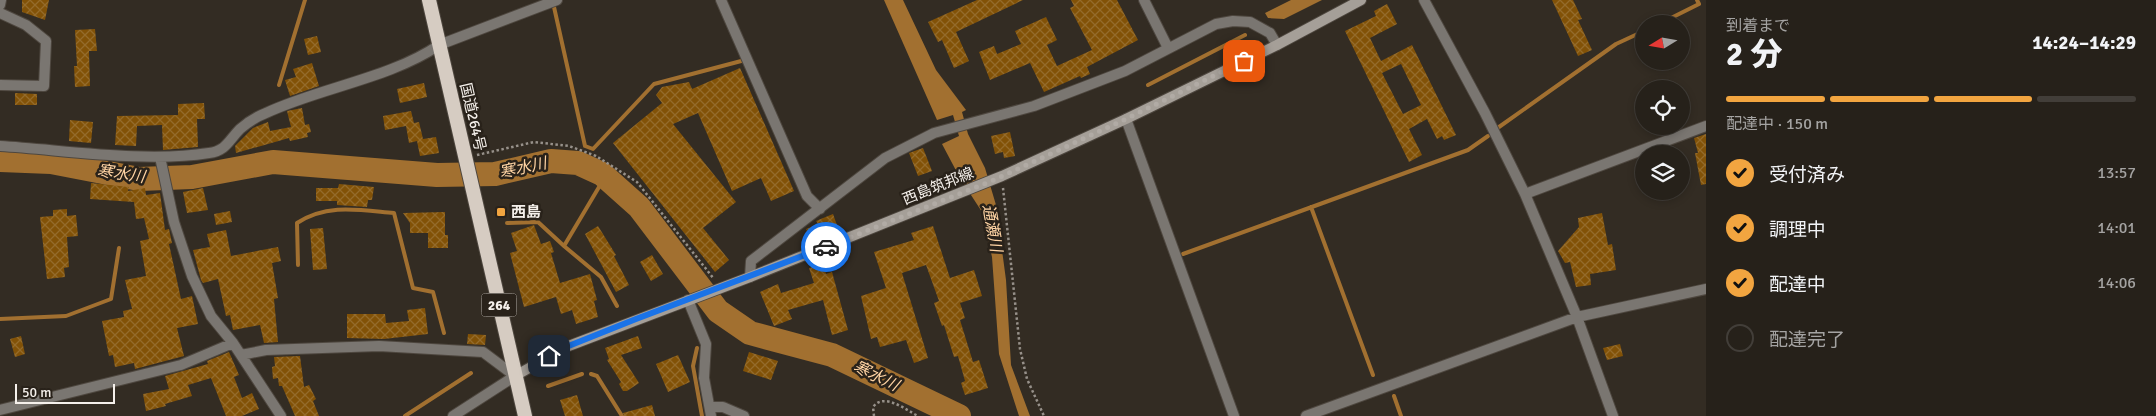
<!DOCTYPE html>
<html lang="ja">
<meta charset="utf-8">
<style>
:root{--surface:#26211a;--page:#322e27;--text:#f1f3f6;--muted:#a4a3a2;--line:#423e39;--accent:#f2a540}
body{margin:0;font-family:Signika,"Noto Sans JP",sans-serif;background:var(--page);color:var(--text);height:100vh;display:flex;flex-direction:column;font-size:19px;white-space:nowrap}
*{box-sizing:border-box;margin:0}
p{font-size:16px;color:var(--muted)}
.icon{flex:none;width:28px;height:28px;fill:none;stroke:currentColor;stroke-width:2;stroke-linecap:round;stroke-linejoin:round}
.map{position:relative;flex:1;overflow:hidden}
.panel{display:flex;flex-direction:column;background:var(--surface);width:450px}
.panel>*{flex:none}
.needle{width:32px;rotate:259deg}
.tools{position:absolute;left:1635px;top:15px;display:grid;gap:10px}
.tools a{display:grid;place-items:center;width:55px;height:55px;border-radius:50%;background:var(--surface);box-shadow:0 2px 8px #0003,0 0 0 1px var(--line);font-size:25px}
.scale{position:absolute;left:15px;bottom:12px;width:100px;box-sizing:border-box;padding-left:5px;border:2px solid #f5f0eb;border-top:0;font-size:14px;line-height:18px;white-space:nowrap;color:#f5f0eb;-webkit-text-stroke:4px #29221a;paint-order:stroke}
.pin{position:absolute;display:grid;place-items:center;width:42px;height:42px;color:#fff;margin:-21px;border-radius:10px;box-shadow:0 2px 8px #0006}
.courier{position:absolute;display:grid;place-items:center;width:50px;height:50px;margin:-25px;border:4px solid #1a73e8;border-radius:50%;background:#fff;color:#222;box-shadow:0 1px 6px #0007}
.summary em{font-style:normal;font-weight:800}
.summary div{display:flex;flex-direction:column-reverse}
.summary{display:flex;align-items:center;justify-content:space-between;height:85px;padding:0 20px}
h1{font-size:32px;font-weight:800;line-height:38px}
.bar{display:grid;grid-template-columns:repeat(4,1fr);gap:8px 5px;align-content:center;height:60px;padding:0 20px}
.bar i{height:6px;border-radius:4px;background:var(--line)}
.bar .active{background:var(--accent)}
.bar p{grid-column:span 4}
ol{padding:0 20px;list-style:none}
li{display:flex;align-items:center;gap:15px;height:55px}
li p{margin-inline-start:auto}
li .icon{padding:5px;border-radius:50%;background:var(--accent);color:#111;stroke-width:4}
li:last-child{color:var(--muted)}
li i{width:28px;height:28px;border:2px solid var(--line);border-radius:50%}
main{display:flex;flex:1;min-height:0}
.map>svg:first-child{display:block}
.water{fill:#a27030}
.lines{fill:none;stroke-linecap:round;stroke-linejoin:round}
.stream{stroke:#a27030;stroke-width:4}
.river{stroke:#a27030;stroke-width:24}
.building{fill:url(#building-cross-hatch);fill-rule:evenodd}
.minor-casing{stroke:#4e473f;stroke-width:12}
.tertiary-casing{stroke:#4e473f;stroke-width:12}
.secondary-casing{stroke:#4e473f;stroke-width:12}
.trunk-casing{stroke:#4e473f;stroke-width:16}
.path{stroke:#97918a;stroke-width:2.5;stroke-dasharray:2.5 2.5;stroke-linecap:butt}
.minor{stroke:#7a7671;stroke-width:10}
.tertiary{stroke:#7a7671;stroke-width:10}
.secondary{stroke:#a59f98;stroke-width:10}
.trunk{stroke:#d6ccc2;stroke-width:14}
.done{stroke:#b1aba5;stroke-width:5;stroke-dasharray:0 9}
.route{stroke:#1a73e8;stroke-width:6}
.poi-dot{fill:#f2a540;stroke:#29221a;stroke-width:2}
.labels{text-anchor:middle;dominant-baseline:central;stroke-width:5;stroke-linejoin:round;paint-order:stroke}
.shield{fill:#29221a;stroke:#b8b2ac;stroke-width:1}
.shield-label{font-size:14px;font-weight:bold;fill:#f5f0eb}
.street-label{font-size:15px;fill:#f5f0eb;stroke:#29221a}
.poi-label{font-size:15px;font-weight:bold;fill:#f5f0eb;stroke:#29221a;text-anchor:start}
.water-label{font-size:16px;font-style:italic;fill:#fed3a3;stroke:#29221a}
</style>
<main>
<div class="map">
<svg width="1706" height="416" viewBox="0 0 1706 416">
<defs>
<pattern id="building-cross-hatch" width="8" height="8" patternUnits="userSpaceOnUse" patternTransform="scale(1.25)"><rect width="8" height="8" fill="#825207"/><path d="M0 0l8 8M0 8l8-8" fill="none" stroke="#946b2b"/></pattern>
</defs>
<rect width="100%" height="100%" fill="#332c23"/>
<path class="water" d="M884 0H903L936 70 966 110 962 112 968 134 985 168 996 205 1006 280 1011 365 1030 416H1019L999 354 992 257 982 212 960 178 942 144 959 136 953 115 937 120Z
M1291 0H1322L1284 19 1268 18 1265 13Z"/>
<g class="lines">
<path class="stream" d="M554 7 585 146 593 149 654 84 745 60
M1659 24 1699 4 1697 0
M279 85 305 0
M1148 85 1245 35
M1499 127 1616 44 1644 31
M1311 207 1373 375
M507 223 538 222 564 246 602 182V174
M564 246 601 277 617 306
M1183 254 1468 150 1488 136
M298 265 297 223C327 203 360 210 394 213L413 288 433 292 444 333
M0 319 66 316 111 299 119 248
M697 348 693 366 702 416
M591 374 597 376 622 416
M548 386 582 374
M1394 396 1401 416
M405 416 471 373"/>
<path class="river" d="M0 160 51 162 139 179 192 177 273 162 437 175 495 174 551 161 578 163 602 174 639 207 718 311 750 333 832 355 959 416"/>
</g>
<path class="building" d="M22 0H49L45 20 22 12Z
M977 0H1023L956 32 969 61 954 68 942 40 938 42 928 22Z
M1071 0H1117L1138 40 1087 67 1090 74 1081 78 1080 76 1044 92 1030 63 990 80 979 52 994 46 997 54 1021 44 1015 31 1046 17 1057 40 1047 45 1057 66 1092 50 1070 8 1074 6Z
M1552 0H1573L1582 19 1578 20 1592 50 1578 56Z
M1387 4 1397 24 1370 38 1381 61 1412 45 1456 135 1444 140 1442 136 1437 139 1427 119 1409 129 1422 155 1409 162 1345 31 1376 16 1374 11ZM1401 64 1421 105 1403 114 1382 73Z
M95 29 97 51H89L90 86 75 87 74 66H77L75 30Z
M317 36 321 52 308 55 304 39Z
M312 63 319 86 290 96 285 80 296 77 293 69Z
M740 68 794 191 771 201 761 178 732 191 698 113 673 124 736 202 703 228 729 260 715 272 613 143 662 103 656 95 662 87 689 82 692 89Z
M424 83 427 97 400 103 397 89Z
M15 93 37 94V105H15Z
M204 103 205 119H197L198 147 163 150 162 125 137 126 136 146 115 145 117 116 178 115V104Z
M302 108 305 125 309 124 311 132 307 133 308 137 290 141 289 138 236 153 235 146 253 128 268 122 270 131 291 127 287 111Z
M411 111 414 123 419 122 423 139 436 137 439 153 420 156 417 141 409 143 406 126 385 130 383 116Z
M70 120 93 122 91 143 69 141Z
M1010 132 1015 156 1004 158 1003 152 995 154 991 136Z
M1706 134V184L1701 185 1695 153H1698L1694 138Z
M923 148 932 171 918 176 909 153Z
M91 183 129 187 128 191 145 188 146 195 160 193 165 230 169 229 172 243 169 244 181 299 192 296 198 324 177 328 184 356 135 369 134 363 115 367 113 355 109 356 102 321 124 317 123 311 132 309 125 280 146 276 140 241 149 239 144 218 136 219 134 202 90 199Z
M339 184 374 187 372 200H368L367 207 337 205V201H316V188H338Z
M203 188 208 210 187 213 183 192Z
M67 209V216L76 215 78 236 67 237 69 267 64 268 65 277 47 279 40 217 53 216V210Z
M230 211 232 222 216 225 214 214Z
M445 212V235H448V248H428V233H410V223L403 213Z
M1602 213 1608 245 1612 244 1616 270 1590 274 1591 285 1576 287 1570 262 1565 263 1558 251 1579 227 1578 218Z
M833 214 838 228 810 239 806 229 818 224 816 221Z
M534 225 541 244 550 241 554 252 551 253 560 283 590 274 597 300 594 301 598 317 576 324 572 310 561 314 556 297 524 307 510 253 517 251 511 233Z
M598 226 616 255 614 256 629 285 616 292 585 234Z
M933 226 950 278 974 270 982 296 960 303 965 318 960 320 973 362 979 360 988 388 965 395 961 383 965 381 958 356 954 357 944 325 942 326 934 303 939 301 926 265 902 273 928 358 914 363 906 340 880 347 877 337 871 339 861 296 886 288 874 252 914 240 911 233Z
M323 228 327 269 313 270 310 229Z
M226 230 231 256 278 247 281 261 272 263 278 298 274 299 278 342 264 343 260 325 233 330 230 315 226 316 218 279 203 283 201 280 193 250 210 247 207 234Z
M652 255 663 274 651 281 640 262Z
M823 264 826 274 832 272 848 330 832 335 823 300 788 310 792 319 774 326 760 292 778 284 781 293 814 283 809 268Z
M425 308 428 334 384 339 347 338V314H385L386 323 409 321 407 310Z
M468 334 486 335 485 345 467 344Z
M21 336 25 354 15 357 10 339Z
M638 336 642 348 621 355 639 383 627 391H623L619 384 621 382 607 360 609 359 605 348Z
M1620 344 1623 356 1607 360 1603 348Z
M229 352 239 375 234 377 242 398 252 393 259 409 242 416H226L211 378 188 385 192 396 165 404 166 406 146 411 143 394 169 389 165 376 208 364 207 361Z
M749 352 778 361 771 380 743 371Z
M678 355 690 382 668 392 656 364Z
M300 356 304 387 309 385 316 399 313 401 319 416H295L282 386H279L278 378 273 379 272 367 275 366 274 357Z
M577 395 583 416H565L560 400Z
M652 405 655 416H624L623 413Z"/>
<g class="lines">
<defs>
<path id="minor" d="M721 0 807 196 820 209
M1144 0 1168 48
M1424 0 1485 113 1525 194 1577 317 1706 289
M0 5 1 0
M0 13 26 25 46 41 44 86 0 85
M1126 119 1234 416
M0 146C65 150 145 163 209 153 226 151 229 140 240 129 247 123 258 116 266 113 319 88 391 78 439 45L557 0
M160 157 174 222 192 276 211 316 233 343 281 416
M1525 194 1706 126
M750 277 751 261 885 158 934 133 1034 106 1125 71 1216 24 1233 21 1250 22 1270 33 1277 45
M688 300 706 344 704 378 711 416
M241 355 266 350 379 346 483 352 515 376
M710 407H723L744 416
M0 410 181 365 233 343
M1306 416 1577 317 1613 416"/>
<path id="tertiary" d="M453 416 515 376"/>
<path id="secondary" d="M515 376 566 347 750 277 1002 176 1126 119 1277 45 1361 0"/>
<path id="trunk" d="M429 0 525 416"/>
</defs>
<use href="#minor" class="minor-casing"/>
<use href="#tertiary" class="tertiary-casing"/>
<use href="#secondary" class="secondary-casing"/>
<use href="#trunk" class="trunk-casing"/>
<path class="path" d="M477 155 534 142 569 146 596 156 637 182 714 279
M1003 188 1020 349 1027 379 1044 416
M874 416 873 407C884 392 906 410 918 416"/>
<use href="#minor" class="minor"/>
<use href="#tertiary" class="tertiary"/>
<use href="#secondary" class="secondary"/>
<use href="#trunk" class="trunk"/>
</g>
<g class="lines">
<path class="done" d="M826 247 994 180 1126 119 1244 61"/>
<path class="route" d="M549 356 566 347 636 319 826 247"/>
</g>
<rect class="poi-dot" x="496" y="207" width="10" height="10" rx="2.5"/>
<g class="labels">
<rect class="shield" x="481.5" y="293.5" width="35" height="23" rx="4"/>
<g class="shield-label">
<text x="499" y="305">264</text>
</g>
<g class="street-label">
<text transform="translate(473 117) rotate(77)">国道264号</text>
<text transform="translate(938 186) rotate(-22)">西島筑邦線</text>
</g>
<g class="poi-label">
<text x="511" y="212">西島</text>
</g>
<g class="water-label">
<text transform="translate(523 168) rotate(-12)">寒水川</text>
<text transform="translate(121 174) rotate(8)">寒水川</text>
<text transform="translate(992 228) rotate(80)">通瀬川</text>
<text transform="translate(876 376) rotate(26)">寒水川</text>
</g>
</g>
</svg>
<div class="tools">
<a><svg class="needle" viewBox="-14 -14 28 28"><path d="M0-13l5 13h-10z" fill="#e53935"/><path d="M0 13l5-13h-10z" fill="#a4a3a2"/></svg></a>
<a><svg class="icon" aria-label="locate" viewBox="0 0 24 24"><circle cx="12" cy="12" r="6"/><path d="M12 2v4M12 18v4M2 12h4M18 12h4"/></svg></a>
<a><svg class="icon" aria-label="layers" viewBox="0 0 24 24"><path d="M12 4l9 5-9 5-9-5zM3 14l9 5 9-5"/></svg></a>
</div>
<div class="scale">50 m</div>
<div class="pin" style="left:1244px;top:61px;background:#ea580c"><svg class="icon" aria-label="bag" viewBox="0 0 24 24"><path d="M5 8h14l-1 12H6zM9 8a3 3 0 0 1 6 0"/></svg></div>
<div class="pin" style="left:549px;top:356px;background:#1f2937"><svg class="icon" aria-label="home" viewBox="0 0 24 24"><path d="M3 11l9-7 9 7M6 9v11h12V9"/></svg></div>
<div class="courier" style="left:826px;top:247px"><svg class="icon" aria-label="car" viewBox="0 0 24 24"><path d="M5 17H2v-5l4-1 3-4h7l3 4 3 1v5h-3M9 17h6M6 11h13"/><circle cx="7" cy="17" r="2"/><circle cx="17" cy="17" r="2"/></svg></div>
</div>
<section class="panel">
<div class="summary"><div><h1>2 分</h1><p>到着まで</p></div><em>14:24–14:29</em></div>
<div class="bar"><i class="active"></i><i class="active"></i><i class="active"></i><i></i><p>配達中 · 150 m</p></div>
<ol>
<li><svg class="icon" aria-label="check" viewBox="0 0 24 24"><path d="M5 12l5 5 9-10"/></svg>受付済み<p>13:57</p></li>
<li><svg class="icon" aria-label="check" viewBox="0 0 24 24"><path d="M5 12l5 5 9-10"/></svg>調理中<p>14:01</p></li>
<li><svg class="icon" aria-label="check" viewBox="0 0 24 24"><path d="M5 12l5 5 9-10"/></svg>配達中<p>14:06</p></li>
<li><i></i>配達完了</li>
</ol>
</section>
</main>
